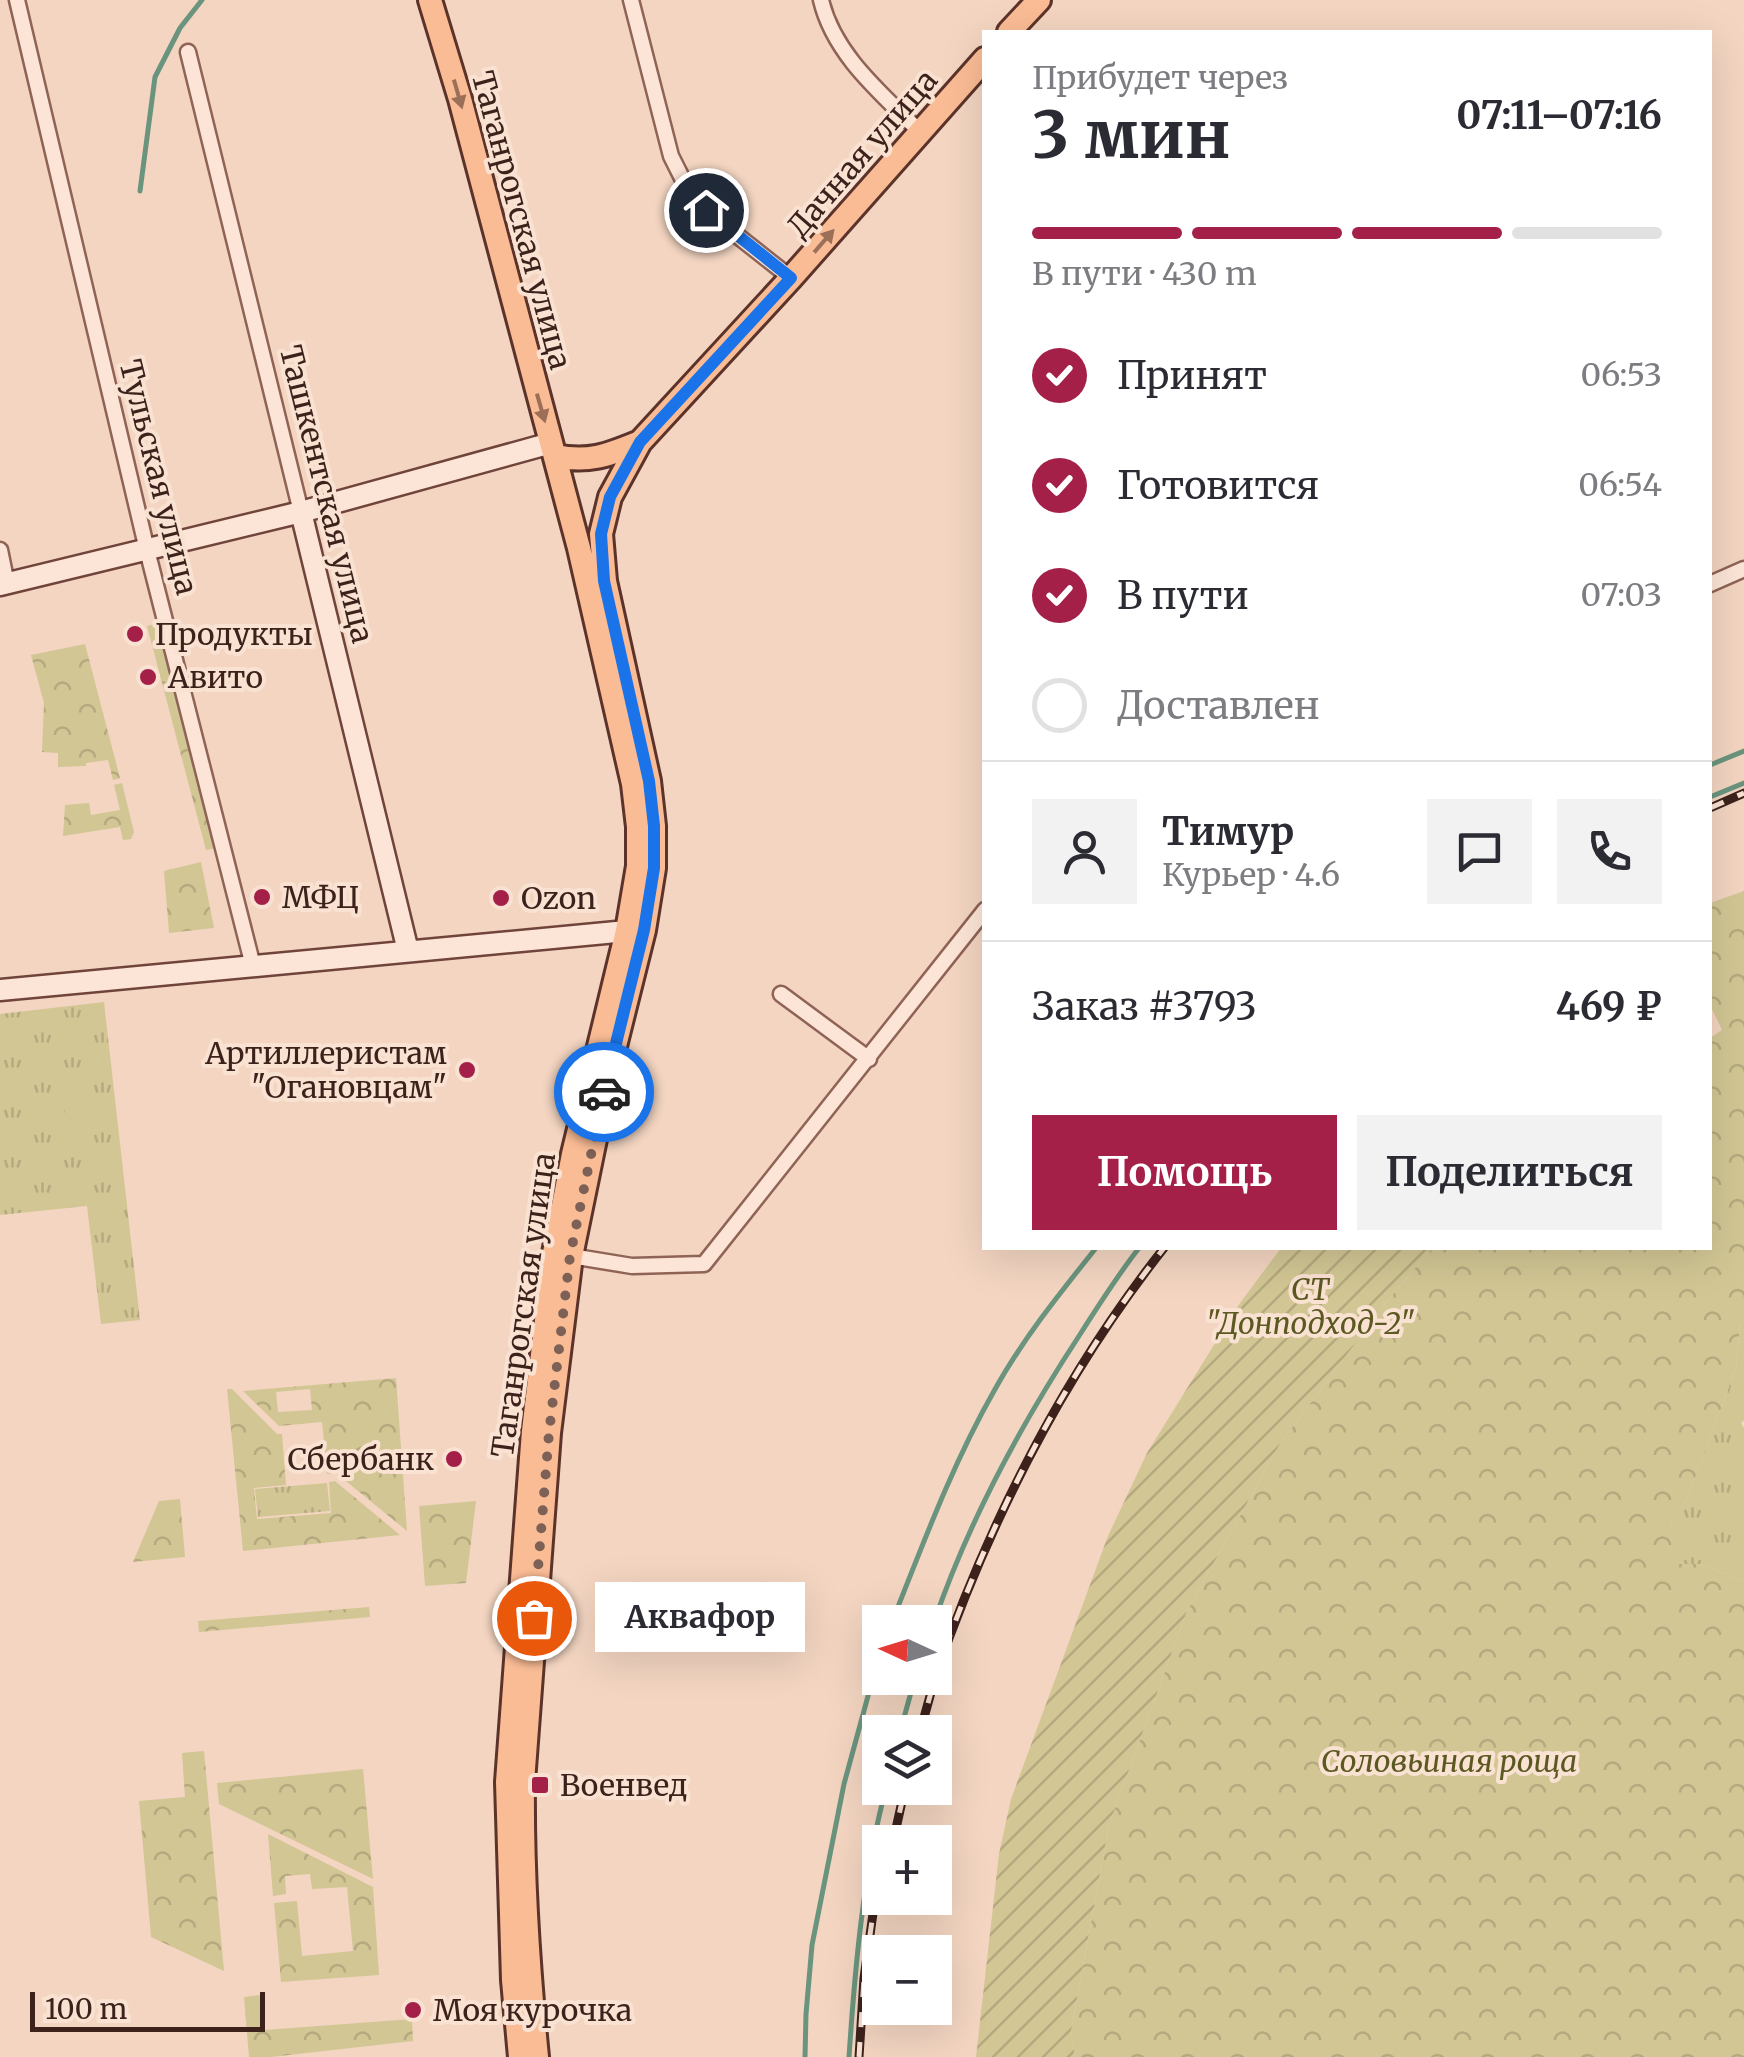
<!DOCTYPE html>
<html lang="ru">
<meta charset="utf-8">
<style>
:root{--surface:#fff;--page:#f2f2f3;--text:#2b2b33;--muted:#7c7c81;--line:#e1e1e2;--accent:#a42049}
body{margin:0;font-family:Merriweather,serif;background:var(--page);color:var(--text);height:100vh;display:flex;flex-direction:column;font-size:38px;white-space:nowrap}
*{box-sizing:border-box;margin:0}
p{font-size:32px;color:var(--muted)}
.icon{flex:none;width:55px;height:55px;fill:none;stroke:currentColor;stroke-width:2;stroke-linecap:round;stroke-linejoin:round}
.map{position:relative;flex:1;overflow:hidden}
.details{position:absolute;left:982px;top:30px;width:730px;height:1220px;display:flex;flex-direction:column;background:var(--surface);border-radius:0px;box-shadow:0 10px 40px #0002}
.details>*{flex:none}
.needle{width:65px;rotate:274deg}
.tools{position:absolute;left:862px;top:1605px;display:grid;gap:20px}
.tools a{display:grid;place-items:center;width:90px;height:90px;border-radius:0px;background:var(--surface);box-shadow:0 10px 40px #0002;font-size:50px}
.scale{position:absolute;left:30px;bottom:25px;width:235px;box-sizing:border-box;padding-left:10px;border:5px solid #3d221c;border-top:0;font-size:28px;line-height:35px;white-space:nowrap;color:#3d221c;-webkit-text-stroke:8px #f9e2d2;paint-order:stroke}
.pin{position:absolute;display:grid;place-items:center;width:85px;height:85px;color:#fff;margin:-42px;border:5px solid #fff;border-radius:50%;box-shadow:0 2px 10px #0007}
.courier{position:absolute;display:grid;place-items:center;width:100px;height:100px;margin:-50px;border:8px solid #1a73e8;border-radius:50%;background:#fff;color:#222;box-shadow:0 2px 12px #0007}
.bubble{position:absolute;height:70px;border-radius:0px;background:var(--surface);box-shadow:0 10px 40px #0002;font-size:32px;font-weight:700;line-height:70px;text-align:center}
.headline em{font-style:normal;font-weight:700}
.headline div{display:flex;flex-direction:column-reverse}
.headline{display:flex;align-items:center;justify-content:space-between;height:170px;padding:0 50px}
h1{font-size:65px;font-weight:700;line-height:75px}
.bar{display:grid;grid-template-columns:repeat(4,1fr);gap:15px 10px;align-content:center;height:120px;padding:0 50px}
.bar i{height:12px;border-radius:8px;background:var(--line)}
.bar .active{background:var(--accent)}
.bar p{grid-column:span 4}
.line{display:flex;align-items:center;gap:25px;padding:0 50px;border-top:2px solid var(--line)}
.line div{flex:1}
.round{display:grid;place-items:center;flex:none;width:105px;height:105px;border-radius:0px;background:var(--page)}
ol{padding:0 50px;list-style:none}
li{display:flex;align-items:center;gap:30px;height:110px}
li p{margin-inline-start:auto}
li .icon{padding:10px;border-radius:50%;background:var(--accent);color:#fff;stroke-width:4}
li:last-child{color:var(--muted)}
li i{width:55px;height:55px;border:5px solid var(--line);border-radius:50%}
.action{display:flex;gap:20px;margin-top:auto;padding:20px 50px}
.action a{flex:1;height:115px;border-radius:0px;background:var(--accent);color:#fff;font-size:40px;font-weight:700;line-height:115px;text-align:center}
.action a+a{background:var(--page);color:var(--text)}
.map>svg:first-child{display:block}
.grass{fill:url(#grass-tufts)}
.forest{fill:url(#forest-crowns);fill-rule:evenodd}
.garden{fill:url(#garden-furrows)}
.pitch{fill:#d2c694}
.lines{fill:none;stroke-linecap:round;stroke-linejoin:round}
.stream{stroke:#6a947d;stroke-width:5}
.street-casing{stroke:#8f6356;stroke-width:19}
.secondary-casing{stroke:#70443a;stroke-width:25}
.primary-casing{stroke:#5c332b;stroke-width:28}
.street{stroke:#fce5d6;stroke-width:14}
.secondary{stroke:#fce5d6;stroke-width:20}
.primary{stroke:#fabc95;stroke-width:22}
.rail-casing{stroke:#3d221c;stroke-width:9}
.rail{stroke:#f9e2d2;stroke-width:5;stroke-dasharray:15;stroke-linecap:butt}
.oneway{fill:#9c6f58}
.done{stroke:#7d6156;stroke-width:10;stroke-dasharray:0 18}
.route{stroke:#1a73e8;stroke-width:12}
.poi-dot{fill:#a42049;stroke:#f9e2d2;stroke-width:4}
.labels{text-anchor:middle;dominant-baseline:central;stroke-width:8;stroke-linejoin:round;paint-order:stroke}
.street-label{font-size:30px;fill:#3d221c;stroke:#f9e2d2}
.poi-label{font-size:30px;fill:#3d221c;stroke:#f9e2d2;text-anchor:start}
.park-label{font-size:30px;font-style:italic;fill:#5c5821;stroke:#f9e2d2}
</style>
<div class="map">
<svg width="1744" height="2057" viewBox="0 0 1744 2057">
<defs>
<pattern id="grass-tufts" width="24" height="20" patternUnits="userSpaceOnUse" patternTransform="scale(2.5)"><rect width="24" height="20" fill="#d2c694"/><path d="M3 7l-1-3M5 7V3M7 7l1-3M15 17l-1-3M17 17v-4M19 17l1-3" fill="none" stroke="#b5aa7f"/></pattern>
<pattern id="forest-crowns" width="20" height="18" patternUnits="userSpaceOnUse" patternTransform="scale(2.5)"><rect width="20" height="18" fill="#d2c694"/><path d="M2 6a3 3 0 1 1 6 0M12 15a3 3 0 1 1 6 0" fill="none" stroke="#b5aa7f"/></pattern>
<pattern id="garden-furrows" width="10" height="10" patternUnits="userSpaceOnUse" patternTransform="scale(2.5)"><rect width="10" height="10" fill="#d2c694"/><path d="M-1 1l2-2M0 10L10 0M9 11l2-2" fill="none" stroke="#b5aa7f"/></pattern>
</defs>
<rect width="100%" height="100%" fill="#f3d5c1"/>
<path class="grass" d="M104 1002 140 1320 101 1324 87 1206 0 1215V1014Z
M1744 1322V1420L1741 1423 1744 1428V1581L1700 1564H1672C1671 1536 1665 1523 1686 1502L1736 1368 1740 1323Z
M327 1483 330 1511 258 1517 255 1489Z"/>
<path class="forest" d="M161 622 220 847 206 850 147 626Z
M85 644 120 778 113 780 108 760 86 763V766L58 767V753L42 752 44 703 31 655Z
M122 783 134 832 131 839 123 840 120 827 63 836 65 805 89 803 91 815 120 810 114 785Z
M201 862 214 928 169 933 164 871Z
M1744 891V1322L1740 1323 1736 1368 1686 1502C1665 1523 1671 1536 1673 1564H1700L1744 1581V2057H1075L1071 2031 1109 1825 1187 1611 1281 1442 1388 1300 1432 1248H1710V1038L1722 1030 1710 1005V903Z
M396 1378 407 1531 336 1473 327 1474 322 1422 279 1426 243 1391ZM310 1389 312 1410 278 1412 276 1392Z
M227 1389H232L277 1434H282L286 1485 254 1488 257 1519 331 1513 329 1482 335 1481 400 1535 243 1551Z
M180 1499 185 1557 133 1562 159 1501Z
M476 1501 466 1583 425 1586 419 1506Z
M369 1607 370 1617 199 1632 198 1621Z
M204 1751 224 1971 151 1937 139 1801 185 1797 182 1753Z
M363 1769 373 1879 219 1804 217 1783Z
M268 1834 373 1887 379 1975 281 1982 274 1903 297 1901 302 1956 353 1951 347 1887 312 1889 310 1874 285 1876 286 1894 273 1896Z
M261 1995 264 2030 412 2019 413 2041 271 2057H249L244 1997Z"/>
<path class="garden" d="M1281 1248H1432L1388 1300 1281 1442 1187 1611 1109 1825 1071 2031 1075 2057H976L999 1854 1011 1799 1108 1536 1147 1453 1240 1303Z"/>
<path class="pitch" d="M92 1096 94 1148 66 1149 64 1097Z"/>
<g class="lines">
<path class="stream" d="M140 191 155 77 180 28 202 0
M1710 765 1744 751
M1710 797 1744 783
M892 1622C923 1544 952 1465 994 1391 1022 1340 1060 1293 1096 1248
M934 1622C969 1520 1020 1426 1079 1336 1098 1306 1117 1276 1139 1248
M900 1732 915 1678
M805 2057 806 2014 812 1945 844 1784 880 1652
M849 2057C855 1967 863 1875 886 1788"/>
<defs>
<path id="street" d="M17 0 147 550 253 966
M631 0 671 156 686 186 706 211 791 278
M821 0C834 55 881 93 920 132
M188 52 301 512
M0 550 7 584
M1710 584 1744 569
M781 994 869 1059
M571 1256 632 1266 704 1264 985 910"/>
<path id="secondary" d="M301 512 408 951
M0 585 301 512 551 443
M0 990 627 931"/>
<path id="primary" d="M430 0 460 99 579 548 633 784 638 827V866L627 931 573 1154 554 1253 533 1431 507 1782 513 1980 520 2057
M1009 32 1039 0
M555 456C590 463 608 455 640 442
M537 2057C528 1966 522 1874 523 1782L549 1433 571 1256 610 1066 644 930 654 868V826L649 781 605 581 601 534 610 497 640 442 791 278 985 59"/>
</defs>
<use href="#street" class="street-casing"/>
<use href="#secondary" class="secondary-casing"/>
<use href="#primary" class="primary-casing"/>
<use href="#street" class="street"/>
<use href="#secondary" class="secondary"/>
<use href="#primary" class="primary"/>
<defs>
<path id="rail" d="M1710 808 1744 793
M935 1677C989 1522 1062 1377 1164 1248
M920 1732 935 1678
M893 1842 905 1788
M859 2057 864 1978 880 1863"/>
</defs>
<use href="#rail" class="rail-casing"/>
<use href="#rail" class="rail"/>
</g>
<defs><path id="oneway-solid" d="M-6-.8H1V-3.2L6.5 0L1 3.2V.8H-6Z" transform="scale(2.5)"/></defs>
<g class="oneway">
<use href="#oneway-solid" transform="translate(458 94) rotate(74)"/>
<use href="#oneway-solid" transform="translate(824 241) rotate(-49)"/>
<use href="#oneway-solid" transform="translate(541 408) rotate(74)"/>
</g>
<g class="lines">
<path class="done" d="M534 1618 549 1433 570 1256 604 1092"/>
<path class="route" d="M604 1092 644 930 654 868V826L649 781 604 581 601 534 610 497 640 442 791 278 706 210"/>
</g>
<g class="poi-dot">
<circle cx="135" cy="634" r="10"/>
<circle cx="148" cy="677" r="10"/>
<circle cx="262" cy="897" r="10"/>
<circle cx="501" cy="898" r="10"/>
<circle cx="467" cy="1070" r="10"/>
<circle cx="454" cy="1459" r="10"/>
<rect x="530" y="1775" width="20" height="20" rx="5"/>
<circle cx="413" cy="2010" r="10"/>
</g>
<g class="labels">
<g class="street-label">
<text transform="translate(862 153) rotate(-49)">Дачная улица</text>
<text transform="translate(522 220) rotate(75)">Таганрогская улица</text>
<text transform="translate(159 477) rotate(76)">Тульская улица</text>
<text transform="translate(327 494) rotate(76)">Ташкентская улица</text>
<text transform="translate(523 1305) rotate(-82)">Таганрогская улица</text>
</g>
<g class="poi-label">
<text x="155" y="634">Продукты</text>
<text x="168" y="677">Авито</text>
<text x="282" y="897">МФЦ</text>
<text x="521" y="898">Ozon</text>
<text x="447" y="1053" text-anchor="end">Артиллеристам<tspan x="447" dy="34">"Огановцам"</tspan></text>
<text x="434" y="1459" text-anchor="end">Сбербанк</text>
<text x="560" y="1785">Военвед</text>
<text x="433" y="2010">Моя курочка</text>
</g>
<g class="park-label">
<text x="1310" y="1289">СТ<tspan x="1310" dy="34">"Донподход-2"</tspan></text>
<text x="1449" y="1761">Соловьиная роща</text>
</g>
</g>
</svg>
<div class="tools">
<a><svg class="needle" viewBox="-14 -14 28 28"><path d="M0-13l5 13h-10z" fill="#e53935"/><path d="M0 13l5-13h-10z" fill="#7c7c81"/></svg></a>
<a><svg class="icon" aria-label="layers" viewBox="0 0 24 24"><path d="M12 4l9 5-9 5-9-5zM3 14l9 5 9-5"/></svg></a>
<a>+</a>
<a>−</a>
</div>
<div class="scale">100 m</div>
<div class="pin" style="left:534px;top:1618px;background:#ea580c"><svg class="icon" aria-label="bag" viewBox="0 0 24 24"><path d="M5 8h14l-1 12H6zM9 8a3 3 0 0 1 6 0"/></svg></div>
<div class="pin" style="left:706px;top:210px;background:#1f2937"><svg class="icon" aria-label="home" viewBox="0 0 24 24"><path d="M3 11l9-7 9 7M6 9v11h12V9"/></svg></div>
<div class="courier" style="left:604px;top:1092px"><svg class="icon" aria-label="car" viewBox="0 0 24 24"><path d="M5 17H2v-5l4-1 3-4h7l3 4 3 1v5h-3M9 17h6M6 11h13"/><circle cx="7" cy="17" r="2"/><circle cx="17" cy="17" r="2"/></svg></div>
<div class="bubble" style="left:595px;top:1582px;width:210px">Аквафор</div>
<section class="details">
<div class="headline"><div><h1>3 мин</h1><p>Прибудет через</p></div><em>07:11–07:16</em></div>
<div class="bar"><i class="active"></i><i class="active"></i><i class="active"></i><i></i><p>В пути · 430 m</p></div>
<ol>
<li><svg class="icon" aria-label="check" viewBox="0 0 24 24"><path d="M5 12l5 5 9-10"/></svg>Принят<p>06:53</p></li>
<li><svg class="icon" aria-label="check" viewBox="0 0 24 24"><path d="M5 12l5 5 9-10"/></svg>Готовится<p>06:54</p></li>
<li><svg class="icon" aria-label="check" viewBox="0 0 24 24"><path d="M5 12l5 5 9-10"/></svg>В пути<p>07:03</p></li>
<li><i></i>Доставлен</li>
</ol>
<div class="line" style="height:180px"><a class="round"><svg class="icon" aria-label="person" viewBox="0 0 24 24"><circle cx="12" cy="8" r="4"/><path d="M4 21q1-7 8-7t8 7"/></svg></a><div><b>Тимур</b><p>Курьер · 4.6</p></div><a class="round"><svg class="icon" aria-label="chat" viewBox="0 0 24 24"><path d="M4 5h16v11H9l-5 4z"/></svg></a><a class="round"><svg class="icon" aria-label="phone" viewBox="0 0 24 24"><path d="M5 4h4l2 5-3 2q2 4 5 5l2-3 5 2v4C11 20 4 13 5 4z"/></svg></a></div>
<div class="line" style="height:130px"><div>Заказ #3793</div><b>469 ₽</b></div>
<div class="action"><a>Помощь</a><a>Поделиться</a></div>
</section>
</div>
